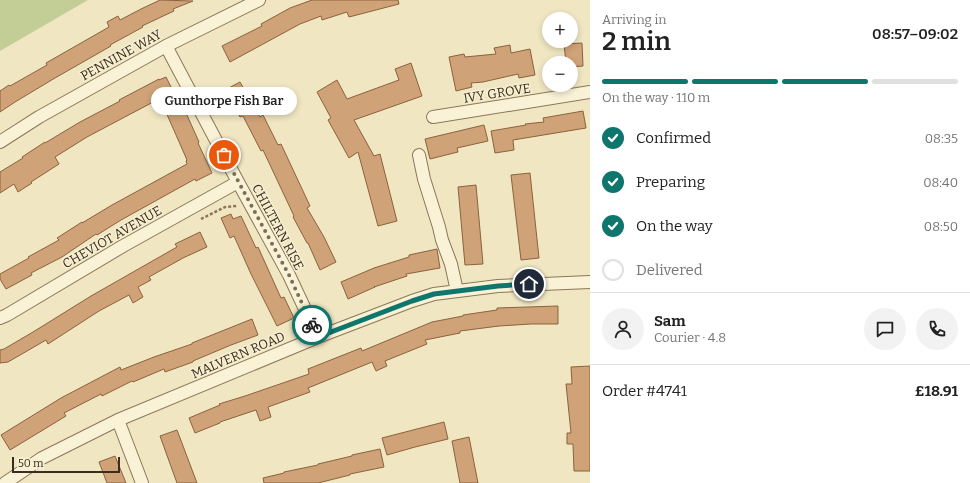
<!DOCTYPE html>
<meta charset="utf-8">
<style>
:root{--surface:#fff;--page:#f2f2f2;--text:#222;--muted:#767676;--line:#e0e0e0;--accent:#0f766e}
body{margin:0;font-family:Bitter,serif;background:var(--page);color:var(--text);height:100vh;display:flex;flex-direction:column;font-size:15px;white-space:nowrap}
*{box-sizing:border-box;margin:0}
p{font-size:13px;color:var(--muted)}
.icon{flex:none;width:22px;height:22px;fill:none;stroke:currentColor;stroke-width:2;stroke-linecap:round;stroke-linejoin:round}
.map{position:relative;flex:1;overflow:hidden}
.sheet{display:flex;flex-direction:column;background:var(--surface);width:380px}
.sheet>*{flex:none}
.buttons{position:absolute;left:542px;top:12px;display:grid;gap:8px}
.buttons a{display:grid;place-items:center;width:36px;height:36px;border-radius:50%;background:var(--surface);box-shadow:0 2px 6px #0003;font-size:20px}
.scale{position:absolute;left:12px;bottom:10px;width:108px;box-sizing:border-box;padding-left:4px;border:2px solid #3a2d1d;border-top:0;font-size:11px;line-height:14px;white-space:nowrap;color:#3a2d1d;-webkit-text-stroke:3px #f7efd2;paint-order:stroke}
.pin{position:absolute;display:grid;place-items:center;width:34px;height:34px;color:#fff;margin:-17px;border:2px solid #fff;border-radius:50%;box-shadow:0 1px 4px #0007}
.courier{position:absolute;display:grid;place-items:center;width:40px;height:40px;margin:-20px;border:3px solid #0f766e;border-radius:50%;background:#fff;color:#222;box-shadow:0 1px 5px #0007}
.bubble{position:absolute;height:28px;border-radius:14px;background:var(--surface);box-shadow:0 2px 6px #0003;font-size:13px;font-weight:600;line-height:28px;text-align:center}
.head em{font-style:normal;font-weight:600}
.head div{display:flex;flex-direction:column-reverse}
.head{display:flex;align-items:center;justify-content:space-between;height:68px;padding:0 12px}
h1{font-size:26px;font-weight:600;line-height:30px}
.bar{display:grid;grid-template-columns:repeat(4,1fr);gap:6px 4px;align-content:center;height:48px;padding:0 12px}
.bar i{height:5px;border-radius:3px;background:var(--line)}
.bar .active{background:var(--accent)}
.bar p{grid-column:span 4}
.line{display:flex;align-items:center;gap:10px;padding:0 12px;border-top:1px solid var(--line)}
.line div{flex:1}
.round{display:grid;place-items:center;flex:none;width:42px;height:42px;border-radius:21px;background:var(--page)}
ol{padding:0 12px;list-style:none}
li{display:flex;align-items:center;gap:12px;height:44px}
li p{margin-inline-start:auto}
li .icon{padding:4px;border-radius:50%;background:var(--accent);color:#fff;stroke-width:4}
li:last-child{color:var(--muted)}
li i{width:22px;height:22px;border:2px solid var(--line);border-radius:50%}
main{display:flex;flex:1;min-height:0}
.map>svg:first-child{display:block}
.green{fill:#c3ce96}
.building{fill:#cfa277;stroke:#8b623d}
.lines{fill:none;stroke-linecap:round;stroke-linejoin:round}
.minor-casing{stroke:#8b7758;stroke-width:14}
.path{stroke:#8b7758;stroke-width:2.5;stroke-dasharray:3 2;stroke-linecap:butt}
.minor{stroke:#faf2d6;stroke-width:12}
.done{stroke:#7a6e57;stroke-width:4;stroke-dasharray:0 7.2}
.route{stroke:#0f766e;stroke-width:5}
.labels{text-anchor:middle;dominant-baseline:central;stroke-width:3;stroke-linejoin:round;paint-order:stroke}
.street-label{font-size:13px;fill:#3a2d1d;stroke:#f7efd2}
</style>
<main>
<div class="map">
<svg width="590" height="483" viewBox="0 0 590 483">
<rect width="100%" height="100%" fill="#f0e6c2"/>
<path class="green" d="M0 0H88L0 51Z"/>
<path class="building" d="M160 0 193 1 173 9 174 11 142 26 143 27 110 45 111 46 55 78 15 102 0 112V91L9 85 10 86 47 65 46 63 109 27 107 22 118 16 120 20 141 9Z
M312 0H398L399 4 349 17 347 12 322 20 321 16 300 24 230 62 222 46 262 26 261 24 290 8Z
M582 43 583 66 571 67V63H566L564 44Z
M510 45 511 53 530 49 535 75 519 78 518 74 483 82 471 83 472 87 456 91 449 57 464 54 465 57 496 54 494 48Z
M411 63 422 96 354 120 374 156 380 154 397 221 378 226 358 152 349 158 328 120 331 118 317 92 337 80 347 99 399 80 395 69Z
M166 77 180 105 182 104 199 142 198 143 212 173 196 181 195 179 121 220 97 235 96 234 62 257 31 273 32 275 6 289 0 279V274L29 258 28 257 59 240 57 238 82 222V223L112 205 187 164 186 161 187 160 162 103 159 105 157 100 87 137 55 157 59 164 31 182 32 183 18 192 14 184 0 193V172L23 158 22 157 45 142V143L80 122 120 101 119 100 159 79V80Z
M240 82 260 117 263 115 278 145 281 144 310 206 307 208 324 237 336 262 320 270 308 243H307L293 217 294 216 263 150 261 151 243 116 240 117 225 90Z
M583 111 586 128 513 140 514 150 495 153 491 131 526 125 525 124 544 122 543 118Z
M484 125 488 141 457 148 458 152 430 159 425 139Z
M530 173 539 258 521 260 511 175Z
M476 185 483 264 465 265 458 187Z
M231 214 233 219 241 216 256 248 258 247 281 298 284 297 294 318 277 326 251 274 234 236 230 238 221 218Z
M200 232 207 247 183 258 149 277 151 280 138 287 143 297 133 303 129 295 99 311 48 344 46 340 8 362 0 363V350L4 349 33 332 91 296 177 247 175 244Z
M437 249 440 268 406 274 407 276 374 287H375L348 299 341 282 374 268 409 257V255Z
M558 306V324H531L499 326 460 331V333L425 340 427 344 385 361 387 366 376 371 372 362 308 388 310 392 268 407 271 417 260 421 256 410 220 422V423L195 433 189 418 220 405 219 404 245 396 309 374 308 369 361 348 362 351 432 322 463 316V315L497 310V308Z
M252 319 258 335 231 345 193 361V362L165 372 164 369 133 382 132 381 102 396 101 394 64 413 66 416 10 450 1 435 61 398 120 367 121 370 154 357 192 344V343Z
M590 366V471H574L573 444H567V433H571L566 384H572L571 367Z
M444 422 448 439 415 447 387 455 382 438Z
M177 430 197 483H177L160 436Z
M469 437 478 483H460L452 441Z
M380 449 384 467 350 474V475L318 483H264L263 478 284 473V472L318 465V464L352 456V455Z
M115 456 126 483H107L99 462Z"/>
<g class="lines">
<defs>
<path id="minor" d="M166 46 238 182 289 275 318 337
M433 117 590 92
M0 142 39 117 166 46 259 0
M419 155 424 179 439 227 442 240 451 264 457 291
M0 318 7 315 123 246 238 182
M118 420 142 483
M5 483 42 458 118 420 318 337 412 301 434 294 498 286 590 282"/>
</defs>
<use href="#minor" class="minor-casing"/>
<path class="path" d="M201 219 225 207 237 206"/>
<use href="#minor" class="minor"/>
</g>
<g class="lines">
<path class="done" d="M224 155 289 275 312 325"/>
<path class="route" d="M312 325 318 337 412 301 434 294 498 286 529 284"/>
</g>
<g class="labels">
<g class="street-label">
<text transform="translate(121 55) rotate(-29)">PENNINE WAY</text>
<text transform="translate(497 93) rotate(-9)">IVY GROVE</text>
<text transform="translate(278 227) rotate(62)">CHILTERN RISE</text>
<text transform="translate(112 237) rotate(-30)">CHEVIOT AVENUE</text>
<text transform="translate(238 355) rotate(-23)">MALVERN ROAD</text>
</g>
</g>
</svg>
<div class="buttons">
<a>+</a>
<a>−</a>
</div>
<div class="scale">50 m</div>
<div class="pin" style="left:224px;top:155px;background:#ea580c"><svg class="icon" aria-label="bag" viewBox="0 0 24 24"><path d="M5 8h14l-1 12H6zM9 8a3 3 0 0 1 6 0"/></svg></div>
<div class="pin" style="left:529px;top:284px;background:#1f2937"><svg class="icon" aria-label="home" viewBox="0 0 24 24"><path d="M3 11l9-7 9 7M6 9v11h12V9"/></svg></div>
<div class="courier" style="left:312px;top:325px"><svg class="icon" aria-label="bike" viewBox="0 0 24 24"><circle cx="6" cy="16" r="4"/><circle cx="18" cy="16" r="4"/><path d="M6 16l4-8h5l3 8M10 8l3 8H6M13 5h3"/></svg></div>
<div class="bubble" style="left:151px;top:87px;width:146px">Gunthorpe Fish Bar</div>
</div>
<section class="sheet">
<div class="head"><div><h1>2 min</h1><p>Arriving in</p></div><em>08:57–09:02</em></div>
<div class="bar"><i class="active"></i><i class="active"></i><i class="active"></i><i></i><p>On the way · 110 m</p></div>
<ol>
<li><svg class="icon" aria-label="check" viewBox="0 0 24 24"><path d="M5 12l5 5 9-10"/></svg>Confirmed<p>08:35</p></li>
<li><svg class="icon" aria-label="check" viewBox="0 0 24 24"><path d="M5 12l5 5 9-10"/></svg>Preparing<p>08:40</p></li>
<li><svg class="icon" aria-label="check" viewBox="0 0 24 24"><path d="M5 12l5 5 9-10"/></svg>On the way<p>08:50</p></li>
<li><i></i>Delivered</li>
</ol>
<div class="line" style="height:72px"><a class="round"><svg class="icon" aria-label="person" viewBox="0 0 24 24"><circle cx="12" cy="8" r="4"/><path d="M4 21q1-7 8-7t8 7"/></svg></a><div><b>Sam</b><p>Courier · 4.8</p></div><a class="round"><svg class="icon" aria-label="chat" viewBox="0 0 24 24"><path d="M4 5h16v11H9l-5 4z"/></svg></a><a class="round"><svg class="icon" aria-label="phone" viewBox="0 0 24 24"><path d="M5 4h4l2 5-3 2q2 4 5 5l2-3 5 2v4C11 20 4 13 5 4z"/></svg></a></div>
<div class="line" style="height:52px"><div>Order #4741</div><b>£18.91</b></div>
</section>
</main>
